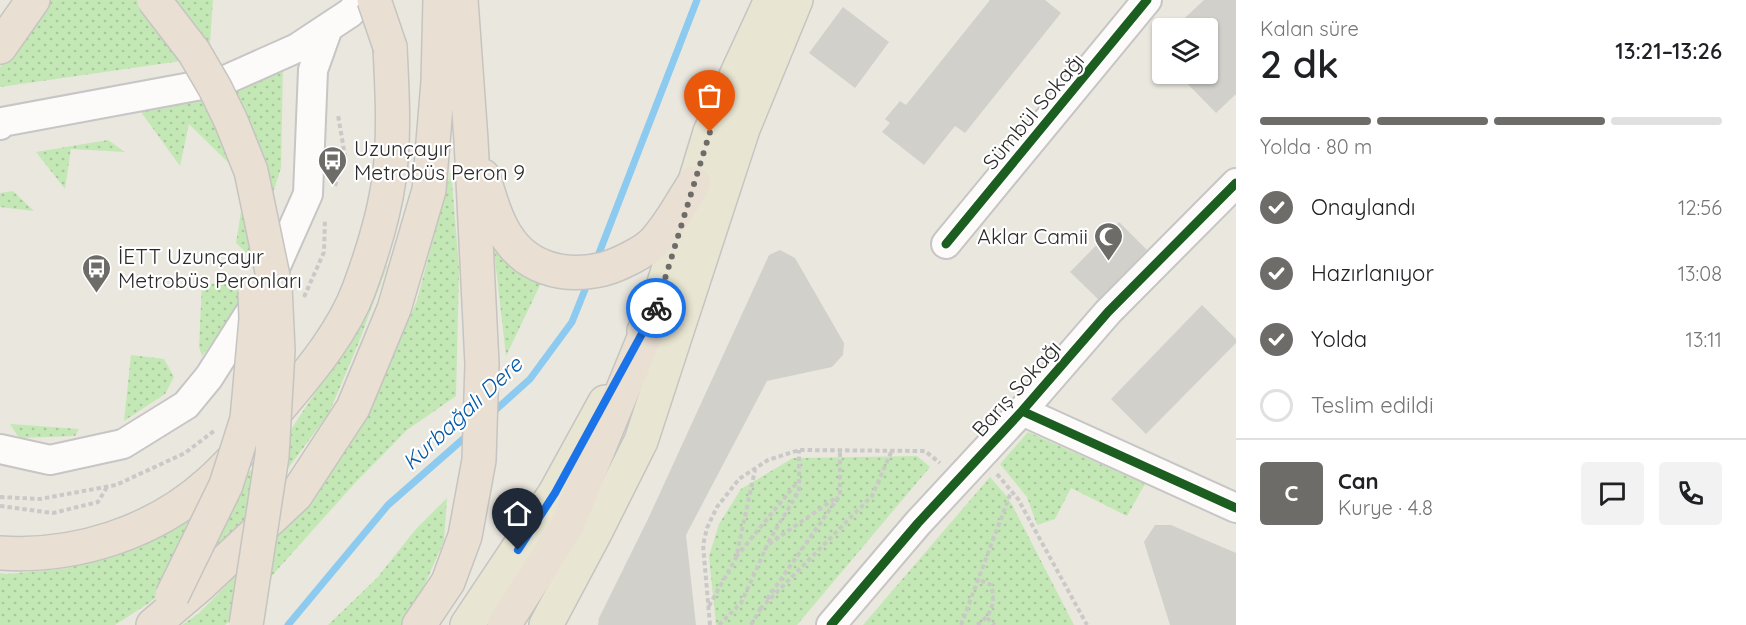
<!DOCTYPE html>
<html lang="tr">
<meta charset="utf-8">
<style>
:root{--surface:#fff;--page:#f2f2f2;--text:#202124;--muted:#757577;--line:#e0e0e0;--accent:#6d6c69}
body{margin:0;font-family:Quicksand,sans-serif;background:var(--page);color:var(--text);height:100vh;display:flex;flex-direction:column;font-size:22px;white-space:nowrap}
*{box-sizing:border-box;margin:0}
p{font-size:20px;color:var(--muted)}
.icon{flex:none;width:33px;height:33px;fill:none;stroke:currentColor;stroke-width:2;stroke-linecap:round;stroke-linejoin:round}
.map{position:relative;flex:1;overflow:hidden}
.sheet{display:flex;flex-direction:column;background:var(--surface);width:510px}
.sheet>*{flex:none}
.buttons{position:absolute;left:1152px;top:18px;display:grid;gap:12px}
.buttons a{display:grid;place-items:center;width:66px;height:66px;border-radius:6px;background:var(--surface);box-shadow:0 2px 4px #0004;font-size:30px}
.pin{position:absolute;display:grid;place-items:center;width:51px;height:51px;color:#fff;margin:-62px -26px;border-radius:50% 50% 50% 0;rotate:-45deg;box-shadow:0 0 6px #0007}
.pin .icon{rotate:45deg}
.courier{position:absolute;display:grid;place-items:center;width:60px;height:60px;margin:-30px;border:4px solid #1a73e8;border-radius:50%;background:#fff;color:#222;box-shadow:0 2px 8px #0007}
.overview em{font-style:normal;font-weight:600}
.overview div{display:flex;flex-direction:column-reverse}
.overview{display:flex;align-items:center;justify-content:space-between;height:102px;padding:0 24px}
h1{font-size:39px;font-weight:600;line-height:45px}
.bar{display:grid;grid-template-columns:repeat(4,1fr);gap:9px 6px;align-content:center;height:72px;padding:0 24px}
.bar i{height:8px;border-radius:4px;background:var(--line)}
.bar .selected{background:var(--accent)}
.bar p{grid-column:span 4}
.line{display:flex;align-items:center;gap:15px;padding:0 24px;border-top:2px solid var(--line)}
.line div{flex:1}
.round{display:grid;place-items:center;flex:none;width:63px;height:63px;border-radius:6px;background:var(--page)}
ol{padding:0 24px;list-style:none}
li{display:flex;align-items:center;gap:18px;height:66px}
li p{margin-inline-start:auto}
li .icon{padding:6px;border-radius:50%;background:var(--accent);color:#fff;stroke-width:4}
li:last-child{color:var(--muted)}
li i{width:33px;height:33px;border:3px solid var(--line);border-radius:50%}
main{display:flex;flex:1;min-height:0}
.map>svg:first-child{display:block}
.grass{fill:url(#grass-dots)}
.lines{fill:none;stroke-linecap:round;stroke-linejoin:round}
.stream{stroke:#8dcaf0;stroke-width:7}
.building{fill:#d2d0cb}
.minor-casing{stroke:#c7c5c5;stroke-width:32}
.major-casing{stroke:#c5c4c1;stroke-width:36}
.highway-casing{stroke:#c5c4c1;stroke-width:36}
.path{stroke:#cac9c8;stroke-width:4;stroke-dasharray:4.5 3;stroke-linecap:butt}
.minor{stroke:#fcfbfa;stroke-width:28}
.major{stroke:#e8e5d2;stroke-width:33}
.highway{stroke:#e9dfd3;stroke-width:33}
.highway-bridge-casing{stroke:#c5c4c1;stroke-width:36;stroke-linecap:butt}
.highway-bridge{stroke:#e9dfd3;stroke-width:33}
.cycleway-casing{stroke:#fff;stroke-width:13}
.cycleway{stroke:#1b5e20;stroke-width:9}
.done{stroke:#6d6c69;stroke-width:6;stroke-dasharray:0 10.8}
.route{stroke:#1a73e8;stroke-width:8}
.labels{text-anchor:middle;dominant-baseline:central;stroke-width:4.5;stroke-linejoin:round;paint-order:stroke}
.street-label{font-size:21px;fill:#2a2a2a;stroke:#fff}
.poi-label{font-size:21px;fill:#2a2a2a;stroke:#fff;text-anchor:start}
.water-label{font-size:22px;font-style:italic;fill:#0259a6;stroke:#fff}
</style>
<main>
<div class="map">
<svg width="1236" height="625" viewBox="0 0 1236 625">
<defs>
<pattern id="grass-dots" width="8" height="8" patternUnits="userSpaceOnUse" patternTransform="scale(1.5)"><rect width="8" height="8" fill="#c4e8b5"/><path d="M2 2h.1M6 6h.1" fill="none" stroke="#a9c79c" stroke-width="1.8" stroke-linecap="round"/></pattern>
</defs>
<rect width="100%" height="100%" fill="#eae7df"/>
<path class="grass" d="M43 0H213L209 57 0 87V67Z
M283 68 281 168 252 258 236 243 246 180 189 124 180 166 141 112 207 100Z
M108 140 125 152 71 149 65 189 36 152Z
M451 170 459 268 456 396 407 430 355 483 234 618 225 625H182L198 614 301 510 366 413 417 301Z
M13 191 34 211 0 207V193Z
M491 225 543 279 506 356Z
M388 264 359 342 329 413 264 501 186 573 149 603 115 625H0V573L7 574 68 568 126 551 217 502 286 437 349 341Z
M202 283 237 285 245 302 202 356 199 347Z
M131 355 164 359 174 377 165 394 124 421Z
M10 424 79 429 75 436 19 438Z
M1028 432 1145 484 1127 516 1071 488 1055 519 1037 525 1027 497 1000 464Z
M917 456 930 467 797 625H716L709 556 719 524 741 489 793 458Z
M990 477 1009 499 1074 625H863Z
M447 498 444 541 416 604 401 625H328L377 578 415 530Z"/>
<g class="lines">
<path class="stream" d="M596 261 697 0
M491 414 530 379 572 322 588 282
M288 625 388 505 470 433"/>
</g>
<path class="building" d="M990 0H1045L1061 13 965 133 955 126 924 165 882 132 890 123 885 119 900 101 906 105Z
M1204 0H1236V94L1216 113 1178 74H1208V28H1174Z
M843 7 889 42 855 88 809 53Z
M1162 40V58L1153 49Z
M1119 222 1147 250 1099 300 1070 272Z
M780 250 795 258 844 343 843 355 832 367 767 381 686 535 696 625H598L599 618 648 519 769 255Z
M1202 305 1236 339V343L1146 434 1111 399Z
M1155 525H1171L1236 553V625H1170L1144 542Z"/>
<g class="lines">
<defs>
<path id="minor" d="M0 125 2 122 223 81 297 48 350 13 362 0
M946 244 1147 0
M1022 411 1236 508
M0 449 50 460 123 444 186 405 209 377 268 284 308 194 313 70 328 28
M831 625 918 523 1022 411 1108 312 1236 183"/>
<path id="major" d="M644 331 657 306 710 132 771 0
M467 625 555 493 605 402
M546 625 595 533 641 441 743 129 796 0"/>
<path id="highway" d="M0 47 33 0
M483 176C489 193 493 212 502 228 522 268 563 279 604 269 618 265 646 252 656 240 671 223 682 202 694 183
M0 553C75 558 154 533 210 482 235 460 262 427 284 402 312 369 344 330 359 289 372 254 384 216 389 179 395 135 392 90 390 47
M153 625 200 585 296 495 353 408 394 309 429 190 438 82 440 0
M419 625 448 582 465 536 479 460 482 364 471 140 461 0
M504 625 567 526 657 306"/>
</defs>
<use href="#minor" class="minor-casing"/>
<use href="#major" class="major-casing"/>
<use href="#highway" class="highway-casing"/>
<path class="path" d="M335 186 345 156 338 115
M304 297 324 252 325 219
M997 474 1018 499 1087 625
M0 497 40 499 116 485 185 453 214 431
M0 506 53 513 98 502 107 487
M769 544 837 497
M736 557 799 480
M767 599 840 495V450
M709 606 736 558 755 470
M760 609 872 496 892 450
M987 618 995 625
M710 625 703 545 707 528 717 507 739 479 768 460 799 450 925 451 940 463
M719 625 741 603 770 539 799 491V450
M751 625 761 608
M961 625 1011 492
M977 625C992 615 996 602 991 585L978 579"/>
<use href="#minor" class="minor"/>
<use href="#major" class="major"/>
<use href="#highway" class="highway"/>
<defs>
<path id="highway-bridge" d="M154 0 194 52 215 88 231 121 251 171 275 286 278 350 272 456 246 625
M374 0 390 47
M172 596 226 485 247 419 256 319 255 291"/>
</defs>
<use href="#highway-bridge" class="highway-bridge-casing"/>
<use href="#highway-bridge" class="highway-bridge"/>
<defs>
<path id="cycleway" d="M946 244 1147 0
M1022 411 1236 508
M831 625 918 523 1022 411 1108 312 1236 183"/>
</defs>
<use href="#cycleway" class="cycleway-casing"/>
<use href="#cycleway" class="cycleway"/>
</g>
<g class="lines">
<path class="done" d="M656 308 710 132"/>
<path class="route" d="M518 550 555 493 656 308"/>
</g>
<defs>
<symbol id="bus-pin" viewBox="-11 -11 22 30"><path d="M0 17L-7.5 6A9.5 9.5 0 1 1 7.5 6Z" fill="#6d6c69" stroke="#fff"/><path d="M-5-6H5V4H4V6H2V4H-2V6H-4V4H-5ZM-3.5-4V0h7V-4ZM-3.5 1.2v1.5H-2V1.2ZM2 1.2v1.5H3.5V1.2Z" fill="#fff"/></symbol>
<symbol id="mosque-pin" viewBox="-11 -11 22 30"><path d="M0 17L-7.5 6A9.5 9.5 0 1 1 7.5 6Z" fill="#6d6c69" stroke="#fff"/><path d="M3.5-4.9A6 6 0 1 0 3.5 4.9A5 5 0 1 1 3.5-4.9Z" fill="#fff"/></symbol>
</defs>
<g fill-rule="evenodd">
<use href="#bus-pin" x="316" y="144" width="33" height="45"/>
<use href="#mosque-pin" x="1092" y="220" width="33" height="45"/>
<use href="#bus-pin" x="80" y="252" width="33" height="45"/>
</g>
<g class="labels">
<g class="street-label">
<text transform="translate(1033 111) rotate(-50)">Sümbül Sokağı</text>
<text transform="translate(1016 388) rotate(-48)">Barış Sokağı</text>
</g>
<g class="poi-label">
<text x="354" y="148">Uzunçayır<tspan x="354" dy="24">Metrobüs Peron 9</tspan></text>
<text x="1088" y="236" text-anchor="end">Aklar Camii</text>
<text x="118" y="256">İETT Uzunçayır<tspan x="118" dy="24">Metrobüs Peronları</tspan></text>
</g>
<g class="water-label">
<text transform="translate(462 413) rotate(-43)">Kurbağalı Dere</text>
</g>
</g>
</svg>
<div class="buttons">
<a><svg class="icon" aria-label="layers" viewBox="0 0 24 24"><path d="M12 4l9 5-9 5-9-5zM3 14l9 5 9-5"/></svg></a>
</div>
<div class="pin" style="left:710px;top:132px;background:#ea580c"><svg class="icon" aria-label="bag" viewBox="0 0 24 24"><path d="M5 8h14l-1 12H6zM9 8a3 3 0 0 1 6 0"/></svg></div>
<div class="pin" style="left:518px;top:550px;background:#1f2937"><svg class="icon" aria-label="home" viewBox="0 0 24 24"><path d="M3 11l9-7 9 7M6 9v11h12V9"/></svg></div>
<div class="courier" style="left:656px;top:308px"><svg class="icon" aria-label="bike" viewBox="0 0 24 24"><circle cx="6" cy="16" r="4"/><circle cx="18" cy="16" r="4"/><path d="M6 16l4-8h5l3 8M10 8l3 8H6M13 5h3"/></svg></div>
</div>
<section class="sheet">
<div class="overview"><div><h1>2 dk</h1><p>Kalan süre</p></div><em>13:21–13:26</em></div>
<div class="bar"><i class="selected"></i><i class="selected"></i><i class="selected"></i><i></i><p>Yolda · 80 m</p></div>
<ol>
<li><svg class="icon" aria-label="check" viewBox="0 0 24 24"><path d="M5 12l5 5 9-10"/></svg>Onaylandı<p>12:56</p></li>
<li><svg class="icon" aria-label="check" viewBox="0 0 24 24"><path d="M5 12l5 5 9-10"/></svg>Hazırlanıyor<p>13:08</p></li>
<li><svg class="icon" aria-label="check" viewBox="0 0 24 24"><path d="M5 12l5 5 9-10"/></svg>Yolda<p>13:11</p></li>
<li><i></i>Teslim edildi</li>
</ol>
<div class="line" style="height:108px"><b class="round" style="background:var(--accent);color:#fff">C</b><div><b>Can</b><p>Kurye · 4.8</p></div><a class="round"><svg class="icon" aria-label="chat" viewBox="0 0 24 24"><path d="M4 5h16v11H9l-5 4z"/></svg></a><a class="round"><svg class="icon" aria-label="phone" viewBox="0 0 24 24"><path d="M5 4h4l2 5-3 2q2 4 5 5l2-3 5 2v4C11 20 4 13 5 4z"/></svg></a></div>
</section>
</main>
